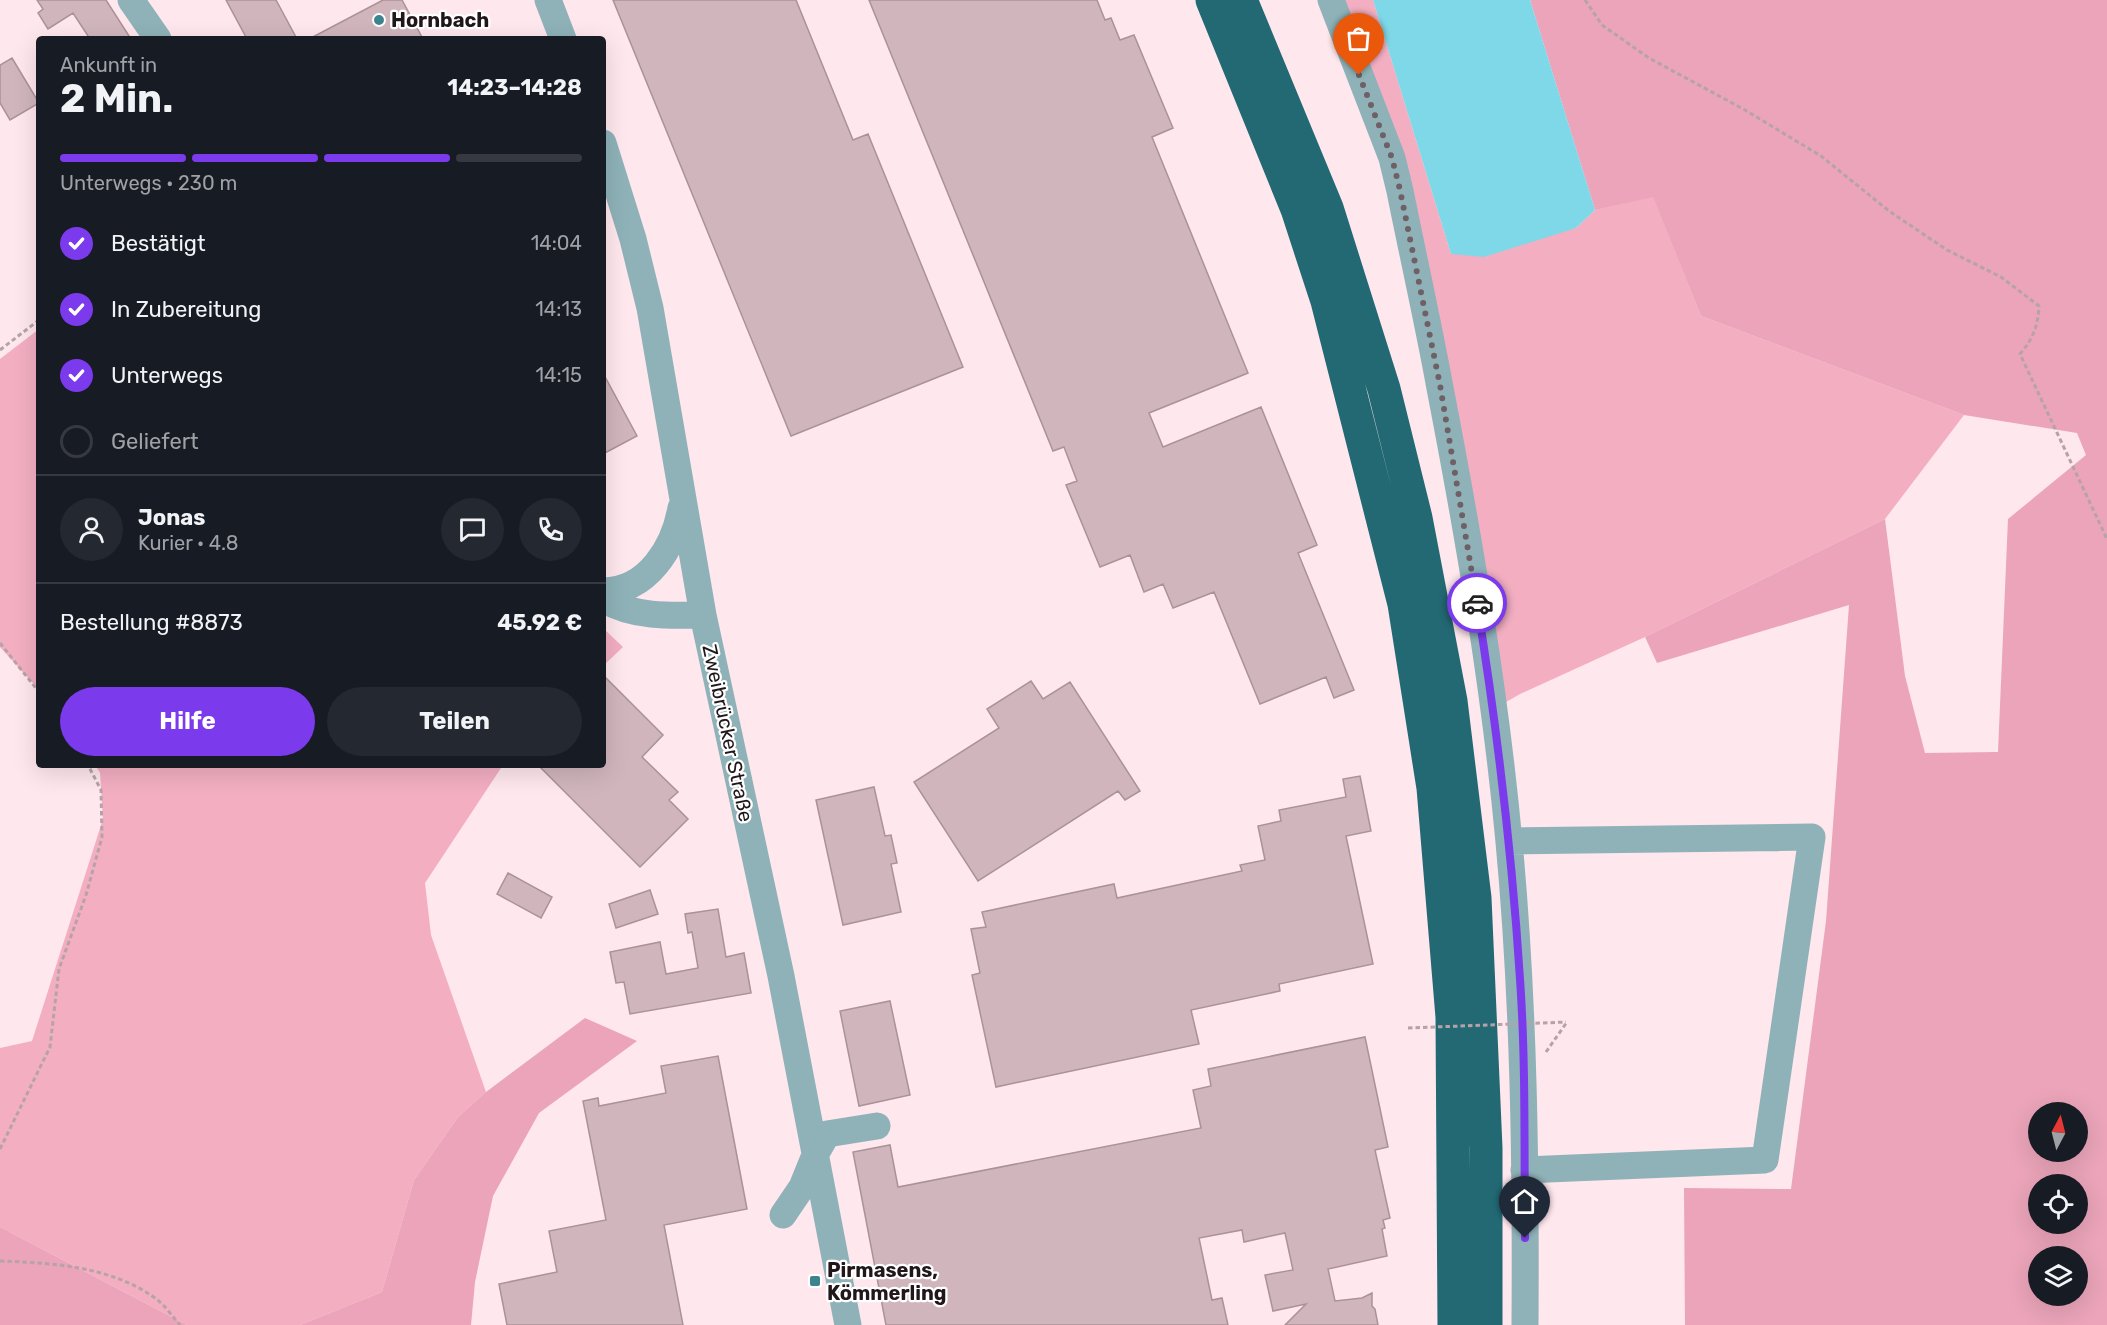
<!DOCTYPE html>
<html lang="de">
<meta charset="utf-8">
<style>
:root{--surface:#171b24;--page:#242831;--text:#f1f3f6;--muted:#9ea1a6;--line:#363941;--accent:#7c3aed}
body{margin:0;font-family:Rubik,sans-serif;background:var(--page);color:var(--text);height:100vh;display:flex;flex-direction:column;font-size:22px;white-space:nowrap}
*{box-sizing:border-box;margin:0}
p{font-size:20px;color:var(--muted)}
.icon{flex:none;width:33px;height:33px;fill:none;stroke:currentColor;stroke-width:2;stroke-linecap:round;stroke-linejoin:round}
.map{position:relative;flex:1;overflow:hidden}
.sheet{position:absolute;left:36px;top:36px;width:570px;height:732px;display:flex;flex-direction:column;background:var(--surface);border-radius:6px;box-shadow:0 6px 24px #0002}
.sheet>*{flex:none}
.needle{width:39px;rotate:7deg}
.controls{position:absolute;left:2028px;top:1102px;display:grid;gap:12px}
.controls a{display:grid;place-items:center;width:60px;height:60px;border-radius:50%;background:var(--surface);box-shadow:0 6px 24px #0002;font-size:30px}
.pin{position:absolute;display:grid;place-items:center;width:51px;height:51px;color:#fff;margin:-62px -26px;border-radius:50% 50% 50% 0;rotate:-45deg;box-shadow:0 0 6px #0007}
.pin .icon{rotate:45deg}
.courier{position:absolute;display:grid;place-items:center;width:60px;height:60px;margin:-30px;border:4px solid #7c3aed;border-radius:50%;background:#fff;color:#222;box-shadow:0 2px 8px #0007}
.head em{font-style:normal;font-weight:700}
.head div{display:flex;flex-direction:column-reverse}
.head{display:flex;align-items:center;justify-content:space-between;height:102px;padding:0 24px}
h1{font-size:39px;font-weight:700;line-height:45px}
.bar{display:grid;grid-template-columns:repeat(4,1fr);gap:9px 6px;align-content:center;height:72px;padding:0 24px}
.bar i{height:8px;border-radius:4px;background:var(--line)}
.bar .selected{background:var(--accent)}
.bar p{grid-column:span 4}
.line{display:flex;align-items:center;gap:15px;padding:0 24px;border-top:2px solid var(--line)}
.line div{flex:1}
.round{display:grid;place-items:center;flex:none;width:63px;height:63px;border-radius:32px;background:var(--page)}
ol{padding:0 24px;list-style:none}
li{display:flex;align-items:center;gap:18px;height:66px}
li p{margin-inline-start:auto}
li .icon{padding:6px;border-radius:50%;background:var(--accent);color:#fff;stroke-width:4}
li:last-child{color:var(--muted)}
li i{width:33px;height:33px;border:3px solid var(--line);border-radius:50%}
.action{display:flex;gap:12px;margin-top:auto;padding:12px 24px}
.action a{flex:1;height:69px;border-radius:36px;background:var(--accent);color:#fff;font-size:24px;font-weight:700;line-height:69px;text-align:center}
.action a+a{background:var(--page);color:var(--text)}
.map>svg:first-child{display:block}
.green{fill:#f3aec2}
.forest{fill:#eba4b9;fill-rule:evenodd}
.water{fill:#7ed8e7}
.building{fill:#d0b5bc;stroke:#ab9198;stroke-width:1.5}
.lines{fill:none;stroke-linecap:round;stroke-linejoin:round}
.path{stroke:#b6a3a8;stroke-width:3;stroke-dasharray:4.5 3;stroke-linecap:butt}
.minor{stroke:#8eb2b8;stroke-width:27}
.highway{stroke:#226974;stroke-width:33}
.path-bridge{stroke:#b6a3a8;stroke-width:3;stroke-dasharray:4.5 3;stroke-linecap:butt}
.done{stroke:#6e6064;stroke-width:6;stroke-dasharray:0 10.8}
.route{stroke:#7c3aed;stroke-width:8}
.poi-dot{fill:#3e848f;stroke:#fff;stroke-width:2}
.labels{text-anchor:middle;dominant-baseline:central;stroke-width:4.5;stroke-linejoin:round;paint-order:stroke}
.poi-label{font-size:20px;font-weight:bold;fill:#21171a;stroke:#fff;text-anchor:start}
.street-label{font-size:20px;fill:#21171a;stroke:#fff}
</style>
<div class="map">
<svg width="2107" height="1325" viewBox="0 0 2107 1325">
<rect width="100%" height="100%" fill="#fee7ed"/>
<path class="green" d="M1331 0H1373L1451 254 1576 228 1595 210 1653 196 1701 316 1964 415 1885 519 1645 637 1520 694 1494 709 1411 246Z
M39 329V690L0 647V359Z
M603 628 623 647 603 666Z
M95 765H503L425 883 431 935 486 1092 458 1117 414 1180 382 1292 300 1325H187L0 1227V1048L32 1041 103 819 100 773Z"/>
<path class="forest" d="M1530 0H2107V1325H1685L1684 1188 1791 1189 1826 921 1849 605 1657 663 1645 637 1885 519 1905 676 1925 753 1998 752 2008 519 2086 455 2077 433 1964 415 1701 316 1653 197 1595 210ZM2038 1113H2078V1152H2038ZM2038 1185H2078V1224H2038ZM2038 1257H2078V1296H2038Z
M585 1018 637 1041 539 1113 493 1196 475 1282 471 1325H300L382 1292 414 1180 458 1117 486 1092Z
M0 1227 187 1325H0Z"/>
<path class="water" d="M1373 0H1530L1595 210 1576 228 1484 257 1451 254Z"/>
<path class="building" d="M37 0H106L131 39H90L73 13 48 29 38 13 43 9Z
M226 0H276L297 39H247Z
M383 0H402L423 39H309Z
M613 0H796L853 140 868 134 963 367 791 436Z
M869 0H1097L1105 20 1111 18 1120 40 1134 35 1173 128 1152 137 1248 373 1149 413 1163 447 1261 407 1317 545 1298 553 1354 690 1334 698 1326 677 1260 704 1214 592 1173 608 1163 584 1144 592 1130 555 1100 567 1066 485 1077 481 1064 447 1053 451Z
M12 58 39 103 10 120 0 103V65Z
M603 373 637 436 603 454Z
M603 675 663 735 642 757 678 792 669 800 688 819 640 867 538 765H603Z
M1031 681 1043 699 1070 682 1140 791 1125 800 1118 791 978 881 914 782 999 728 987 709Z
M1360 776 1371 831 1346 836 1373 964 1279 984 1280 991 1191 1010 1199 1044 996 1087 972 975 980 973 971 929 986 927 982 912 1114 884 1117 898 1242 871 1240 865 1265 860 1258 826 1281 821 1279 810 1346 797 1343 779Z
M874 787 885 836 891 835 897 863 891 864 901 912 843 925 816 800Z
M508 873 552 897 541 918 497 894Z
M650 890 658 914 616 928 609 904Z
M718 909 726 957 744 953 751 993 630 1014 624 982 616 983 610 952 660 942 666 974 698 968 692 932 688 933 685 914Z
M890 1001 910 1095 859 1106 840 1011Z
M1365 1037 1388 1147 1375 1150 1390 1218 1383 1220 1385 1228 1382 1229 1387 1256 1328 1269 1335 1301 1362 1298 1372 1293V1306L1375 1309 1378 1325H1285L1306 1304 1273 1311 1265 1275 1293 1270 1285 1233 1244 1242 1242 1230 1199 1238 1212 1300 1222 1298 1228 1325H886L853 1152 890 1145 898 1187 1201 1128 1193 1090 1211 1086 1208 1069Z
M718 1056 747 1209 664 1225 683 1325H507L499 1284 557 1272 549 1231 606 1220 583 1101 598 1098 599 1106 666 1093 661 1066Z"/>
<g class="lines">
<path class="path" d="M1585 0 1602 25 1649 58 1745 110 1821 156 1889 211 1947 250 2001 277 2039 306C2038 326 2033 339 2020 354L2107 539
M0 350 39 320
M0 643 39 692
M1543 1023 1566 1022
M1546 1052 1567 1022
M0 1149 50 1047 59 969 86 895 102 837 101 790 88 765
M0 1261C53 1263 110 1266 155 1298 164 1304 172 1316 180 1325"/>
<path class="minor" d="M131 0 158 39
M548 0 563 39
M1331 0 1392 158 1400 191C1413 256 1428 322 1440 388 1469 538 1495 690 1509 842 1524 1003 1526 1164 1525 1325
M603 143 633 239 650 308 703 615 781 976 848 1325
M603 591C648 591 674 547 681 508
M603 599C632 617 670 616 703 615
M1509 841 1812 837 1765 1160 1524 1170
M783 1215 802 1187 815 1155 827 1134 877 1126"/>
<path class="highway" d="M1212 0 1297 209 1327 301 1404 604 1433 788 1452 1017 1454 1325
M1241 0 1327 208 1384 389 1416 518 1451 701 1475 898 1486 1148V1325"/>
<path class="path-bridge" d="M1408 1028 1541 1023"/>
</g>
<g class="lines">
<path class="done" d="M1359 75 1392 158 1400 190 1440 385 1477 603"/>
<path class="route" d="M1477 603C1497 728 1512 853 1520 979 1526 1065 1524 1152 1525 1238"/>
</g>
<g class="poi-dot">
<circle cx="379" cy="20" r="6"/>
<rect x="809" y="1275" width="12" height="12" rx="3"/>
</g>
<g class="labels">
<g class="poi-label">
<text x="391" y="20">Hornbach</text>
<text x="827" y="1270">Pirmasens,<tspan x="827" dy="23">Kömmerling</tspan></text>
</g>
<g class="street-label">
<text transform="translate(728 733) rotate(78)">Zweibrücker Straße</text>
</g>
</g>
</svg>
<div class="controls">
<a><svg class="needle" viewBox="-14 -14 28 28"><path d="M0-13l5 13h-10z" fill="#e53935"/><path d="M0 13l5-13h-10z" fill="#9ea1a6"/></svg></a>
<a><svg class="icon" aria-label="locate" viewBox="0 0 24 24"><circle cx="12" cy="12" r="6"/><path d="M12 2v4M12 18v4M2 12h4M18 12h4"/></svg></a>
<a><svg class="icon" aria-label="layers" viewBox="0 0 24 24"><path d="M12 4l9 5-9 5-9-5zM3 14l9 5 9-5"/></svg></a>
</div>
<div class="pin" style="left:1359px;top:75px;background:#ea580c"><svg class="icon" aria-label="bag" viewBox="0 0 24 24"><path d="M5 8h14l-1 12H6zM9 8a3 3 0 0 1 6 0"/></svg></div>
<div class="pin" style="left:1525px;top:1238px;background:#1f2937"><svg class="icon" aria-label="home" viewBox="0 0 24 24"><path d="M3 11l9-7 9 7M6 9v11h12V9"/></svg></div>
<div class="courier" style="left:1477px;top:603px"><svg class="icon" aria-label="car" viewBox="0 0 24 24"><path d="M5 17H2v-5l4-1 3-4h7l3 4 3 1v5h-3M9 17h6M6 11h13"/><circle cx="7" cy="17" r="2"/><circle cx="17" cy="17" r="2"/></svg></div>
<section class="sheet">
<div class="head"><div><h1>2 Min.</h1><p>Ankunft in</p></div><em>14:23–14:28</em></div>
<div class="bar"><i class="selected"></i><i class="selected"></i><i class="selected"></i><i></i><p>Unterwegs · 230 m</p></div>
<ol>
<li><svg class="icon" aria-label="check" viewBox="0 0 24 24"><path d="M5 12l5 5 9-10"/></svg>Bestätigt<p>14:04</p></li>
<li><svg class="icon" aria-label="check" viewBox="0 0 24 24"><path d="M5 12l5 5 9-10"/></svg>In Zubereitung<p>14:13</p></li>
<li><svg class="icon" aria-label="check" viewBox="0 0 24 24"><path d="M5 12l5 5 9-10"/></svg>Unterwegs<p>14:15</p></li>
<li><i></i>Geliefert</li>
</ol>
<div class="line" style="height:108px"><a class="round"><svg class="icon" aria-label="person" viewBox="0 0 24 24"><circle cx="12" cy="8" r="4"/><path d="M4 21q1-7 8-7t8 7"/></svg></a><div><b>Jonas</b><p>Kurier · 4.8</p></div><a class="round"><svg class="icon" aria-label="chat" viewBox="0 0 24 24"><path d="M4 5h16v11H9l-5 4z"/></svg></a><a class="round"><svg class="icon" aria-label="phone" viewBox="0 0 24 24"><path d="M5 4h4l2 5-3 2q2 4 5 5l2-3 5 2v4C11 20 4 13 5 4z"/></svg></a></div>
<div class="line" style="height:78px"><div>Bestellung #8873</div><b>45.92 €</b></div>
<div class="action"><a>Hilfe</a><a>Teilen</a></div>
</section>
</div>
